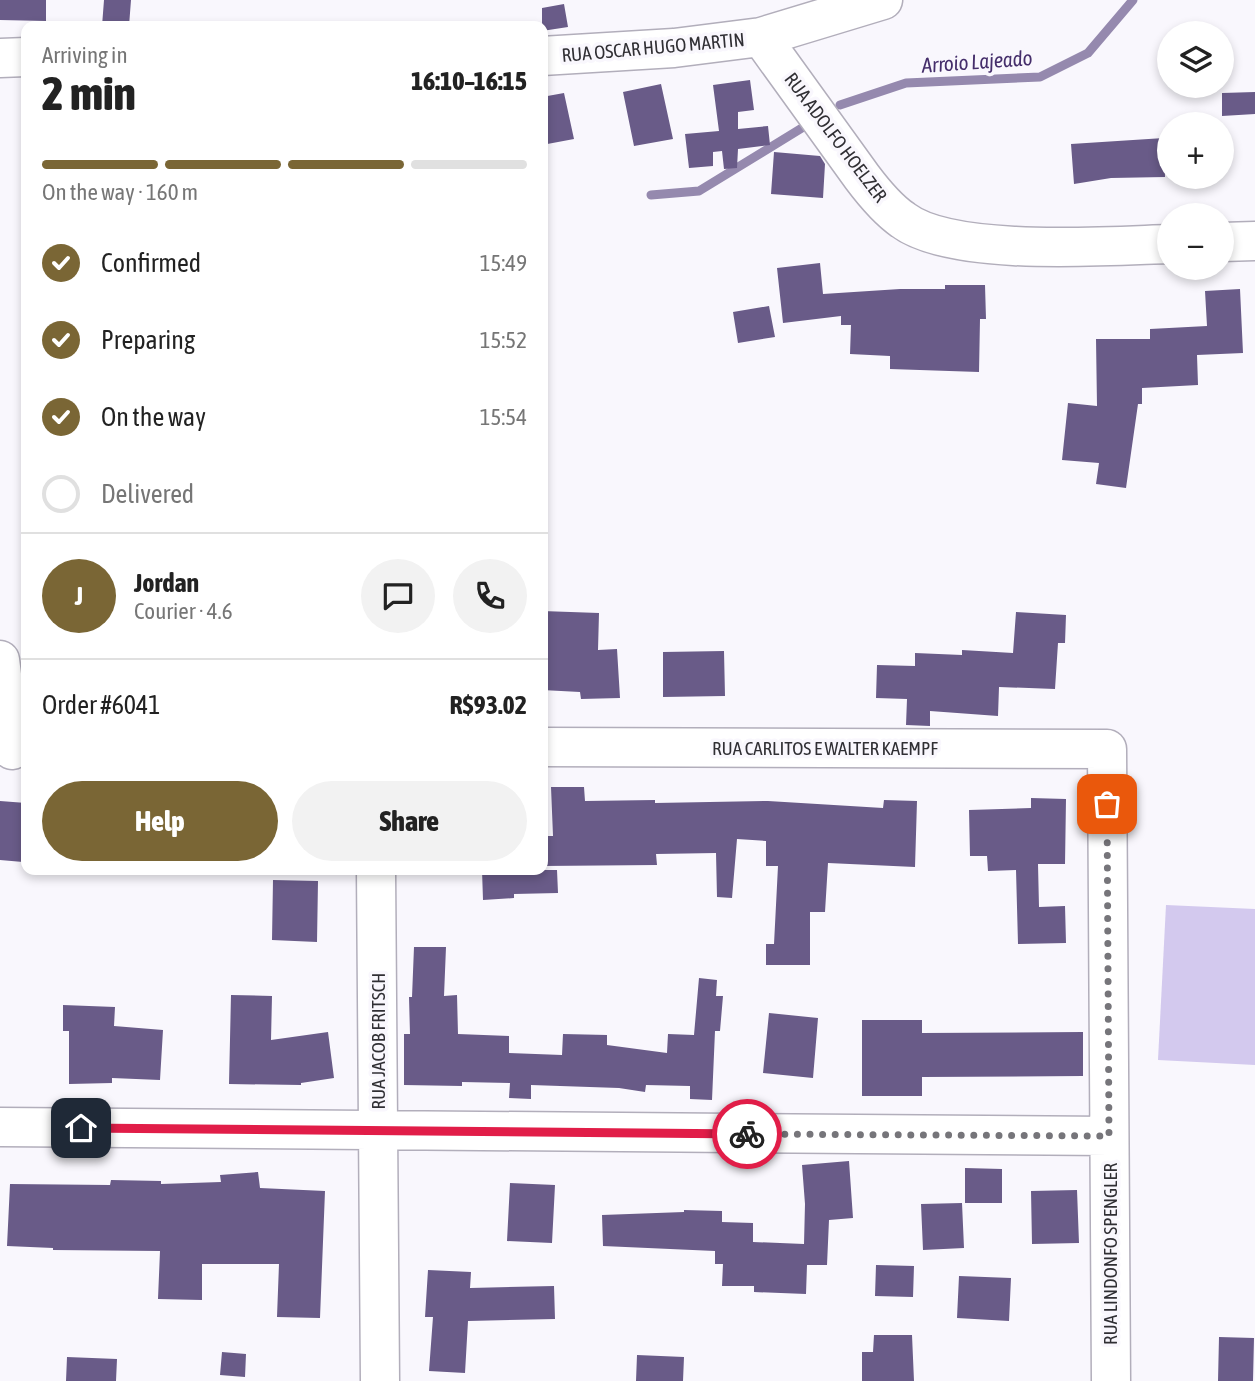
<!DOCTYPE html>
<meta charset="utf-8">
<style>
:root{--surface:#fff;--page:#f2f2f2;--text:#222;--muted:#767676;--line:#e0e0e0;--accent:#7a6635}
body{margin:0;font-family:"Asap Condensed",sans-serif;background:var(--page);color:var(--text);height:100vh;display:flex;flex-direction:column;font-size:26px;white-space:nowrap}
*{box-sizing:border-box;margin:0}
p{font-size:23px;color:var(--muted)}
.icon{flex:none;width:38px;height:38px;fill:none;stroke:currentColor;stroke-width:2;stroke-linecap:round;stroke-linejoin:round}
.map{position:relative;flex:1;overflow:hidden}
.sheet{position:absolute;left:21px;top:21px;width:527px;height:854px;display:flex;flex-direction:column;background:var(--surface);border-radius:14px;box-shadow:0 4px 10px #0003}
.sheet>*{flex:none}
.tools{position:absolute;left:1157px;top:21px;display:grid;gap:14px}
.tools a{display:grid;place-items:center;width:77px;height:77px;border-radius:50%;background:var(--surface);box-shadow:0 4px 10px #0003;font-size:35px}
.pin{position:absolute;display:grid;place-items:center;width:60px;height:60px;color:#fff;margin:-30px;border-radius:14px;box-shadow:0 4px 10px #0006}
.courier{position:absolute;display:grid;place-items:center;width:70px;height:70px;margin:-35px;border:5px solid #e11d48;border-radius:50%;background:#fff;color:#222;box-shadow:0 2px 9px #0007}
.headline em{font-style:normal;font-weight:800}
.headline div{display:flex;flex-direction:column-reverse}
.headline{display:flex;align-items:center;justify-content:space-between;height:119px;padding:0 21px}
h1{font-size:46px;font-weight:800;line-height:52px}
.bar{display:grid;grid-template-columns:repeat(4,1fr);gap:10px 7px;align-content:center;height:84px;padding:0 21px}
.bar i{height:9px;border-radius:5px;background:var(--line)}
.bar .current{background:var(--accent)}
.bar p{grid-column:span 4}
.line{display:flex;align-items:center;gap:18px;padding:0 21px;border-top:2px solid var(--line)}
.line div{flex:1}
.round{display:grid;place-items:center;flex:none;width:74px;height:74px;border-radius:37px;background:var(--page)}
ol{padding:0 21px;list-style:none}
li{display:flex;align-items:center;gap:21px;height:77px}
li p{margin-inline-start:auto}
li .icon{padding:7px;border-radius:50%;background:var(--accent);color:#fff;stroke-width:4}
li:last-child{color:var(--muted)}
li i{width:38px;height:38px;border:4px solid var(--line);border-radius:50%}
.primary-button{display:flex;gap:14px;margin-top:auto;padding:14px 21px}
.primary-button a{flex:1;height:80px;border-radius:42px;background:var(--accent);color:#fff;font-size:28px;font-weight:800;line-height:80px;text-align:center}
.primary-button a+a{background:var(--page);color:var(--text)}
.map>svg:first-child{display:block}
.green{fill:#d3c9ee}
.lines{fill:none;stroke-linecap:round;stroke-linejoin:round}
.stream{stroke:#9589ae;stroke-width:9}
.building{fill:#695b88}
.minor-casing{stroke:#b2aebb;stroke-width:41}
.minor{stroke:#fff;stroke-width:38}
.done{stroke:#76757a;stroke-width:7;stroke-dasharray:0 12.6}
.route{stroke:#e11d48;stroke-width:9}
.labels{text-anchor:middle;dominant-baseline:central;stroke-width:7;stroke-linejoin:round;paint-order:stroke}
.street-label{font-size:19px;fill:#302f34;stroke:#f9f7fd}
.water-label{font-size:21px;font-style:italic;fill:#452e6b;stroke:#f9f7fd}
</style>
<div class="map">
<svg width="1255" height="1381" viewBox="0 0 1255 1381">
<rect width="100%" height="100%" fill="#f9f7fd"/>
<path class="green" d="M1166 905 1255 909V1065L1158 1060Z"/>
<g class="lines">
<path class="stream" d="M840 105 906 83 1040 77 1088 53 1133 0
M651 195 699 191 810 123"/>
</g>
<path class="building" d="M0 0H46V21L0 20Z
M104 0H131L129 26H102Z
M564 4 568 27 542 31V8Z
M750 80 754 110 738 112V129L768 126 770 145 738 149 737 168 724 169 722 151 713 152V166L689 168 685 134 719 131 713 85Z
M661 84 673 139 634 146 623 92Z
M1255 92V114L1222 116V93Z
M564 93 574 139 542 145V97Z
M1164 138 1165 177 1111 178 1074 184 1071 144Z
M774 152 820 156 825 164 823 198 771 194Z
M820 263 823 294 900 289H945V285H985L986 319H980L979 372 890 369V356L850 354 851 325H841V316L783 323 777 268Z
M1240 289 1243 353 1197 355 1198 385 1142 388V404H1138L1126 488 1096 484 1099 463 1062 460 1068 403 1097 406 1096 339H1150V329L1207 326 1205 291Z
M769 306 775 337 738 343 733 312Z
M542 611 599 613 598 650 617 649 620 698 581 699 580 692 542 690Z
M1016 612 1066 615 1065 643H1058L1055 689 999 687 998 716 930 711V726L906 725 907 699 876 698 877 665 915 666V653L962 655V650L1013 653Z
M724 651 725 696 663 697V652Z
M551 787H584L585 801 655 800V803L768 801 883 808 884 800 917 801 915 867 828 863 825 912H810V965H766V944H774L778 866H766V841L737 839 732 898 717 897 716 853 656 854 657 865 542 866V836H553Z
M1031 798 1066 799 1065 864H1038L1039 907 1065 906 1066 943 1018 944 1016 870 988 871 987 856H970L969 810 1031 808Z
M0 801 26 803 23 862 0 860Z
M482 870H557L558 893 514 894V898L483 900Z
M273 880 318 881 317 942 272 940Z
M414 947H446L444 996 457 995 458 1034 509 1036V1053L562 1055 563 1034 607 1035V1045L667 1053 668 1034 694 1035 699 978 717 980 716 996H723L720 1031H715L712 1100 690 1099V1086L646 1085 645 1092 619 1088 531 1085V1099L509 1098 510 1083 462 1082V1086L404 1085V1034H410L409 997H412Z
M231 995 272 996 271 1040 328 1032 334 1078 301 1083V1085L229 1084Z
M63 1005 115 1007 114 1026 163 1030 160 1080 112 1078V1083L69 1084V1031H63Z
M769 1013 818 1018 813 1078 763 1073Z
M862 1020H922V1033L1083 1032V1076L922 1077V1096H862Z
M849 1161 853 1218 829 1220 827 1265H807L806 1294 754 1292V1286H722L723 1264H715V1251L603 1246 602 1215 684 1212V1210L722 1211V1222L753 1223V1242L804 1244 805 1204 802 1165Z
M965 1168 1002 1169V1203H965Z
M258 1172 260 1188 325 1191 320 1318 277 1317 279 1264H202V1300L158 1299 160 1251 53 1250V1248L7 1246 10 1184 110 1185 111 1180 161 1181V1184L221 1182 220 1175Z
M510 1183 555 1185 552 1243 507 1241Z
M1077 1190 1079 1243 1032 1244 1031 1191Z
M962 1203 964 1248 923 1250 921 1204Z
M876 1265 914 1266 913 1297 875 1296Z
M428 1270 471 1272 470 1288 554 1286 555 1319 468 1321 465 1373 429 1371 433 1317H425Z
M959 1276 1011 1278 1009 1321 957 1318Z
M874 1335H912L914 1381H862V1352H873Z
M1219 1337 1254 1338 1253 1381H1218Z
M222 1352 246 1354 245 1377 220 1375Z
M637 1355 684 1357 683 1381H636Z
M67 1357 117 1359 116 1381H66Z"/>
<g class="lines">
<defs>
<path id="minor" d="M761 37 862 177C874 193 887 209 903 220 952 257 1106 246 1169 244
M542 56 674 48 761 37 883 0
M0 58 26 57
M1222 242 1255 241
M0 660 12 750
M542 747 1107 749 1111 1381
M376 870 380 1381
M0 1127 1109 1136"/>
</defs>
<use href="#minor" class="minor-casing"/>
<use href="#minor" class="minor"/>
</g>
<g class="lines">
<path class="done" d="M747 1134 1109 1136 1107 804"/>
<path class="route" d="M81 1128 747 1134"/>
</g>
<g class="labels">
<g class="street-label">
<text transform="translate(653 47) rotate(-5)">RUA OSCAR HUGO MARTIN</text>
<text transform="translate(836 137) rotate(53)">RUA ADOLFO HOELZER</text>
<text x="825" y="748">RUA CARLITOS E WALTER KAEMPF</text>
<text transform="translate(378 1041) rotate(-90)">RUA JACOB FRITSCH</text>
<text transform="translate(1110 1254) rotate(-90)">RUA LINDONFO SPENGLER</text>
</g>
<g class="water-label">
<text transform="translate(977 61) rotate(-4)">Arroio Lajeado</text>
</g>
</g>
</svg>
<div class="tools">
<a><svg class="icon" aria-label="layers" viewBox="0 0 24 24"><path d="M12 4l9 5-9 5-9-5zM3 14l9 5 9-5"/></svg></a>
<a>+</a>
<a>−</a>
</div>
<div class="pin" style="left:1107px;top:804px;background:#ea580c"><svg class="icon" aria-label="bag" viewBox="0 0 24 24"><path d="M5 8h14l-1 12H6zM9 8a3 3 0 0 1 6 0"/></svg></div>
<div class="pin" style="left:81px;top:1128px;background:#1f2937"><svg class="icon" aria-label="home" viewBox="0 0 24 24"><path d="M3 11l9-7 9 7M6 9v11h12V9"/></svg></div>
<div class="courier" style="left:747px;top:1134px"><svg class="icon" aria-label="bike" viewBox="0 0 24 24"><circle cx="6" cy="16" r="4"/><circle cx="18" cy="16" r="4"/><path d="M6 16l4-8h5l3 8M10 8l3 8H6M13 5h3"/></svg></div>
<section class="sheet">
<div class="headline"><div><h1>2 min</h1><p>Arriving in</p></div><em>16:10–16:15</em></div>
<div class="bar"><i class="current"></i><i class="current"></i><i class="current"></i><i></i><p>On the way · 160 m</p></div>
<ol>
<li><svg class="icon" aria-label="check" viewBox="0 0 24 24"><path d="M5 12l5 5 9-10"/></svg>Confirmed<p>15:49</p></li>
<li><svg class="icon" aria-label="check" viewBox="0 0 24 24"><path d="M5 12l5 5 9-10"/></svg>Preparing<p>15:52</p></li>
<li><svg class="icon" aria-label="check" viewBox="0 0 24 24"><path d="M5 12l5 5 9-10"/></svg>On the way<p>15:54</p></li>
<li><i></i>Delivered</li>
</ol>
<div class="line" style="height:126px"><b class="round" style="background:var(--accent);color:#fff">J</b><div><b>Jordan</b><p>Courier · 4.6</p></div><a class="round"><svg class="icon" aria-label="chat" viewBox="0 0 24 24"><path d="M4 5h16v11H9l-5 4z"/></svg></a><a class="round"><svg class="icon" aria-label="phone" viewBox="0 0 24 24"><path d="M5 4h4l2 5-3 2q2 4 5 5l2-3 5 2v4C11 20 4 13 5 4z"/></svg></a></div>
<div class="line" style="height:91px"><div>Order #6041</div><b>R$93.02</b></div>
<div class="primary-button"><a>Help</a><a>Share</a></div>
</section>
</div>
